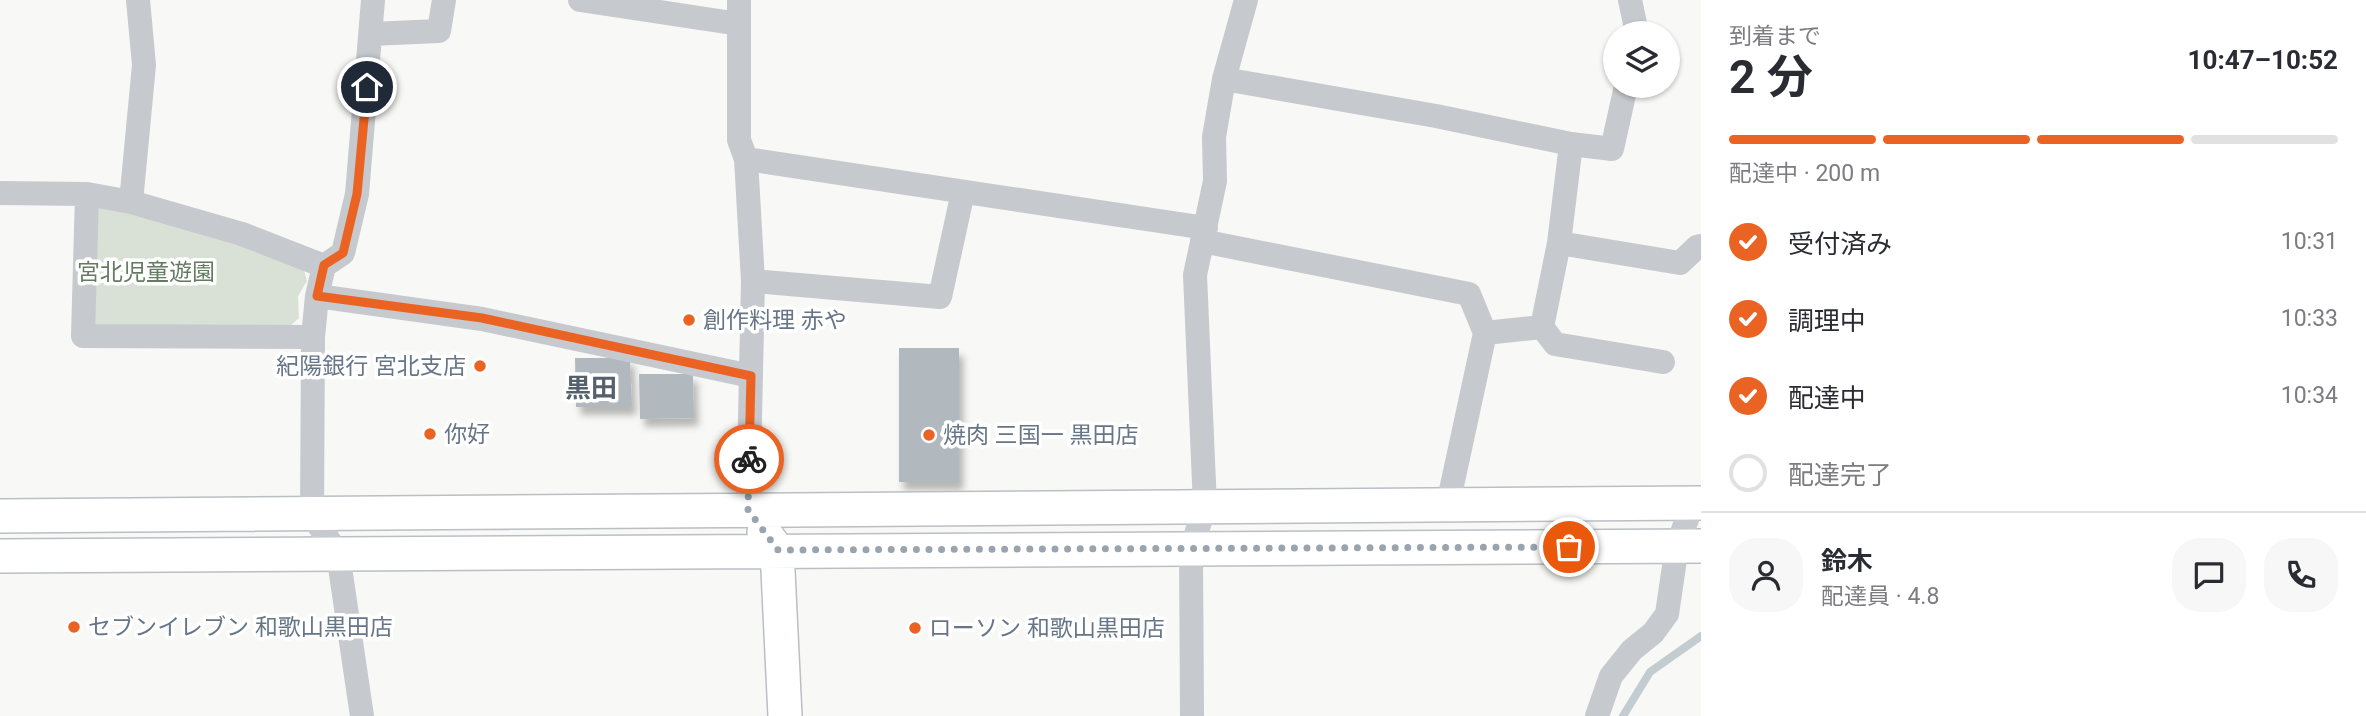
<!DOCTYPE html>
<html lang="ja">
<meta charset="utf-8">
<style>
:root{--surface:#fff;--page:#f7f7f7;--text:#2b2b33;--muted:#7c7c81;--line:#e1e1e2;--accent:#eb6323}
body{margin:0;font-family:Roboto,"Noto Sans JP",sans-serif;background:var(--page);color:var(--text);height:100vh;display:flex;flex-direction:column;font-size:26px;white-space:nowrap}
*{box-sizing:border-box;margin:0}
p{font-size:23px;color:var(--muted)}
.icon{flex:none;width:38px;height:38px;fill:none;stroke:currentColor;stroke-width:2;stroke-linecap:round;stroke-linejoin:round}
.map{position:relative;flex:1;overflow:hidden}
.sheet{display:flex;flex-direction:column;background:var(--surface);width:665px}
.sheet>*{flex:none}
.buttons{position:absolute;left:1603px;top:21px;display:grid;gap:14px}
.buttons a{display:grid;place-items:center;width:77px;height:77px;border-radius:50%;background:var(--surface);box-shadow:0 2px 5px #0004;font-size:35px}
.pin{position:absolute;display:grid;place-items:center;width:60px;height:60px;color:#fff;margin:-30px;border:4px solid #fff;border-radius:50%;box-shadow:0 2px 7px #0007}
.courier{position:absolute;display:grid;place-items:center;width:70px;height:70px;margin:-35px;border:5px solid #eb6323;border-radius:50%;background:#fff;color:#222;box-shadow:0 2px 9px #0007}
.headline em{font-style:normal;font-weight:700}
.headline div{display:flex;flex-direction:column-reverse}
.headline{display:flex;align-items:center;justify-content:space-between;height:119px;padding:0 28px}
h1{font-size:46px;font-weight:700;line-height:52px}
.bar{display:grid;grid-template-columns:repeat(4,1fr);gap:10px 7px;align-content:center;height:84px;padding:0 28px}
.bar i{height:9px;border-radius:5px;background:var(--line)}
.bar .selected{background:var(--accent)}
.bar p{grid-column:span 4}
.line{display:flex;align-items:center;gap:18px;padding:0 28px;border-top:2px solid var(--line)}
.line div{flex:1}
.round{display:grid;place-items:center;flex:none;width:74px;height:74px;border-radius:28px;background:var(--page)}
ol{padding:0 28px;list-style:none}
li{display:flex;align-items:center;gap:21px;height:77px}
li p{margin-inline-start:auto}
li .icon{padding:7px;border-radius:50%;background:var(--accent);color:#fff;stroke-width:4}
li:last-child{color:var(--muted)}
li i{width:38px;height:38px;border:4px solid var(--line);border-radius:50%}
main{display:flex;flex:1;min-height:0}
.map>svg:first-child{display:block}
.green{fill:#d9e1d6}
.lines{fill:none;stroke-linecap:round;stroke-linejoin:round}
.stream{stroke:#c3ccd1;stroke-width:8}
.building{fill:#b1b8be;filter:url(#shadow)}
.secondary-casing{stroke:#babfc4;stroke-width:36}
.street{stroke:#c6c9cd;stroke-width:24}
.secondary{stroke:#fff;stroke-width:33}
.done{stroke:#99a4ae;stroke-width:7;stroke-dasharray:0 12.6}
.route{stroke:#eb6323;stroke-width:9}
.poi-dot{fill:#eb6323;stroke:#fff;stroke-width:2.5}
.labels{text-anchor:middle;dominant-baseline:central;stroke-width:7;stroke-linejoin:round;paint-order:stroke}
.park-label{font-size:23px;fill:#647a61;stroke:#fff}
.poi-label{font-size:23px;fill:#667688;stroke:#fff;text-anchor:start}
.quarter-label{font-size:26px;font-weight:bold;fill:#54606d;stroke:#fff}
</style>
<main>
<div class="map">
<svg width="1701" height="716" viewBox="0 0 1701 716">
<defs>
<filter id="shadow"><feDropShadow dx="4.5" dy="8" stdDeviation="3.5" flood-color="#0004"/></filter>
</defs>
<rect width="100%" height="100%" fill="#f8f8f6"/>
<path class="green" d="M98 205 241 238 303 266 307 281 298 296 299 318 290 326 98 328 89 319Z"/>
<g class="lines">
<path class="stream" d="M1623 716 1650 672 1701 636"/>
</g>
<path class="building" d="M899 348H959V482H899Z
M575 358H630L632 407H576Z
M639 374H693L694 418 640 419Z"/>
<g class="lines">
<defs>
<path id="secondary" d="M0 516 1701 503
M764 532 777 550 785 716
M0 556 1701 546"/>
</defs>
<use href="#secondary" class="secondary-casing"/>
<path class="street" d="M580 0 739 24
M739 0V140L746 159 753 281 748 510
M1246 0 1224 79 1436 116 1571 144
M1630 0 1637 33
M371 34 439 31 444 0
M746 159 1206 228
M0 193 87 194 131 202 242 234 324 266
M87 194 83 336 313 337
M131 202 144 65 138 0
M1202 241 1469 294 1485 333 1448 504
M1559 243 1571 144 1612 149 1626 86
M753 281 940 297 963 192
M317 296 482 319 751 376
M1485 333 1542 327
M1663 362 1555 344 1542 327 1559 243 1680 263 1697 247 1701 246
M362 716 338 554 312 515 313 337 317 296 324 266 343 253 357 194 373 0
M1192 716 1191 550 1205 506 1195 275 1215 181 1214 137 1224 79
M1597 716 1611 676 1632 650 1653 633 1667 614 1677 546 1693 503"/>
<use href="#secondary" class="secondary"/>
</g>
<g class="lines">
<path class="done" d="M749 459 748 510 778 550 1569 547"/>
<path class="route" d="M367 87 357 194 343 253 324 265 317 296 482 318 751 376 749 459"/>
</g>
<g class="poi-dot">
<circle cx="689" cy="320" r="7"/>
<circle cx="480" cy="366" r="7"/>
<circle cx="430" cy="434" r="7"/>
<circle cx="929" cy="435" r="7"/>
<circle cx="74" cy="627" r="7"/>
<circle cx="915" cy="628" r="7"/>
</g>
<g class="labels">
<g class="park-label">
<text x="146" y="272">宮北児童遊園</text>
</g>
<g class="poi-label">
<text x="703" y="320">創作料理 赤や</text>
<text x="466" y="366" text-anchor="end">紀陽銀行 宮北支店</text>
<text x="444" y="434">你好</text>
<text x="943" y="435">焼肉 三国一 黒田店</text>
<text x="88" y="627">セブンイレブン 和歌山黒田店</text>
<text x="929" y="628">ローソン 和歌山黒田店</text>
</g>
<g class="quarter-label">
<text x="591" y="388">黒田</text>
</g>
</g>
</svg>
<div class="buttons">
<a><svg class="icon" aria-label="layers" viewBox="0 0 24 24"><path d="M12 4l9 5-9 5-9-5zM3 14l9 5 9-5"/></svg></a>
</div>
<div class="pin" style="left:1569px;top:547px;background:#ea580c"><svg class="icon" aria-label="bag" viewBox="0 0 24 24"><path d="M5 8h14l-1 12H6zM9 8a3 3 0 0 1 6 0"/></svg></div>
<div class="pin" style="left:367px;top:87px;background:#1f2937"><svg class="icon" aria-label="home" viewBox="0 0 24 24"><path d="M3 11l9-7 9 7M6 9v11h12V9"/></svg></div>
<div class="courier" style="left:749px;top:459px"><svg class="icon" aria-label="bike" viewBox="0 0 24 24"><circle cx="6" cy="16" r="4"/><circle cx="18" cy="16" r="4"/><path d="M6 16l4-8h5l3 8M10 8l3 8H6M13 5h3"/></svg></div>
</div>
<section class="sheet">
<div class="headline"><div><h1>2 分</h1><p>到着まで</p></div><em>10:47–10:52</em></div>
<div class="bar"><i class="selected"></i><i class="selected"></i><i class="selected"></i><i></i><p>配達中 · 200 m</p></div>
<ol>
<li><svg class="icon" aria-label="check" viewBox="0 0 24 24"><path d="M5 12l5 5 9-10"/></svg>受付済み<p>10:31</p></li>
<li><svg class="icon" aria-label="check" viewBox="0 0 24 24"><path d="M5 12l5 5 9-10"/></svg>調理中<p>10:33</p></li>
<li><svg class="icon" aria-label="check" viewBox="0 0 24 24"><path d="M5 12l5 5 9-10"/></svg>配達中<p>10:34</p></li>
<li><i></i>配達完了</li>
</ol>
<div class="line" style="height:126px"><a class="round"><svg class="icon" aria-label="person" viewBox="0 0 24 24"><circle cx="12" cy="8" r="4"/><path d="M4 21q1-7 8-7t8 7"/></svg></a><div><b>鈴木</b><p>配達員 · 4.8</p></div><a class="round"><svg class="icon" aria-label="chat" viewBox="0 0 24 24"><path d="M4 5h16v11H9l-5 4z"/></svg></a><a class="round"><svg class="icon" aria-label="phone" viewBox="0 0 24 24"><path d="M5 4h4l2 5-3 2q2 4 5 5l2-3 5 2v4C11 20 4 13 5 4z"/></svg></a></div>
</section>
</main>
